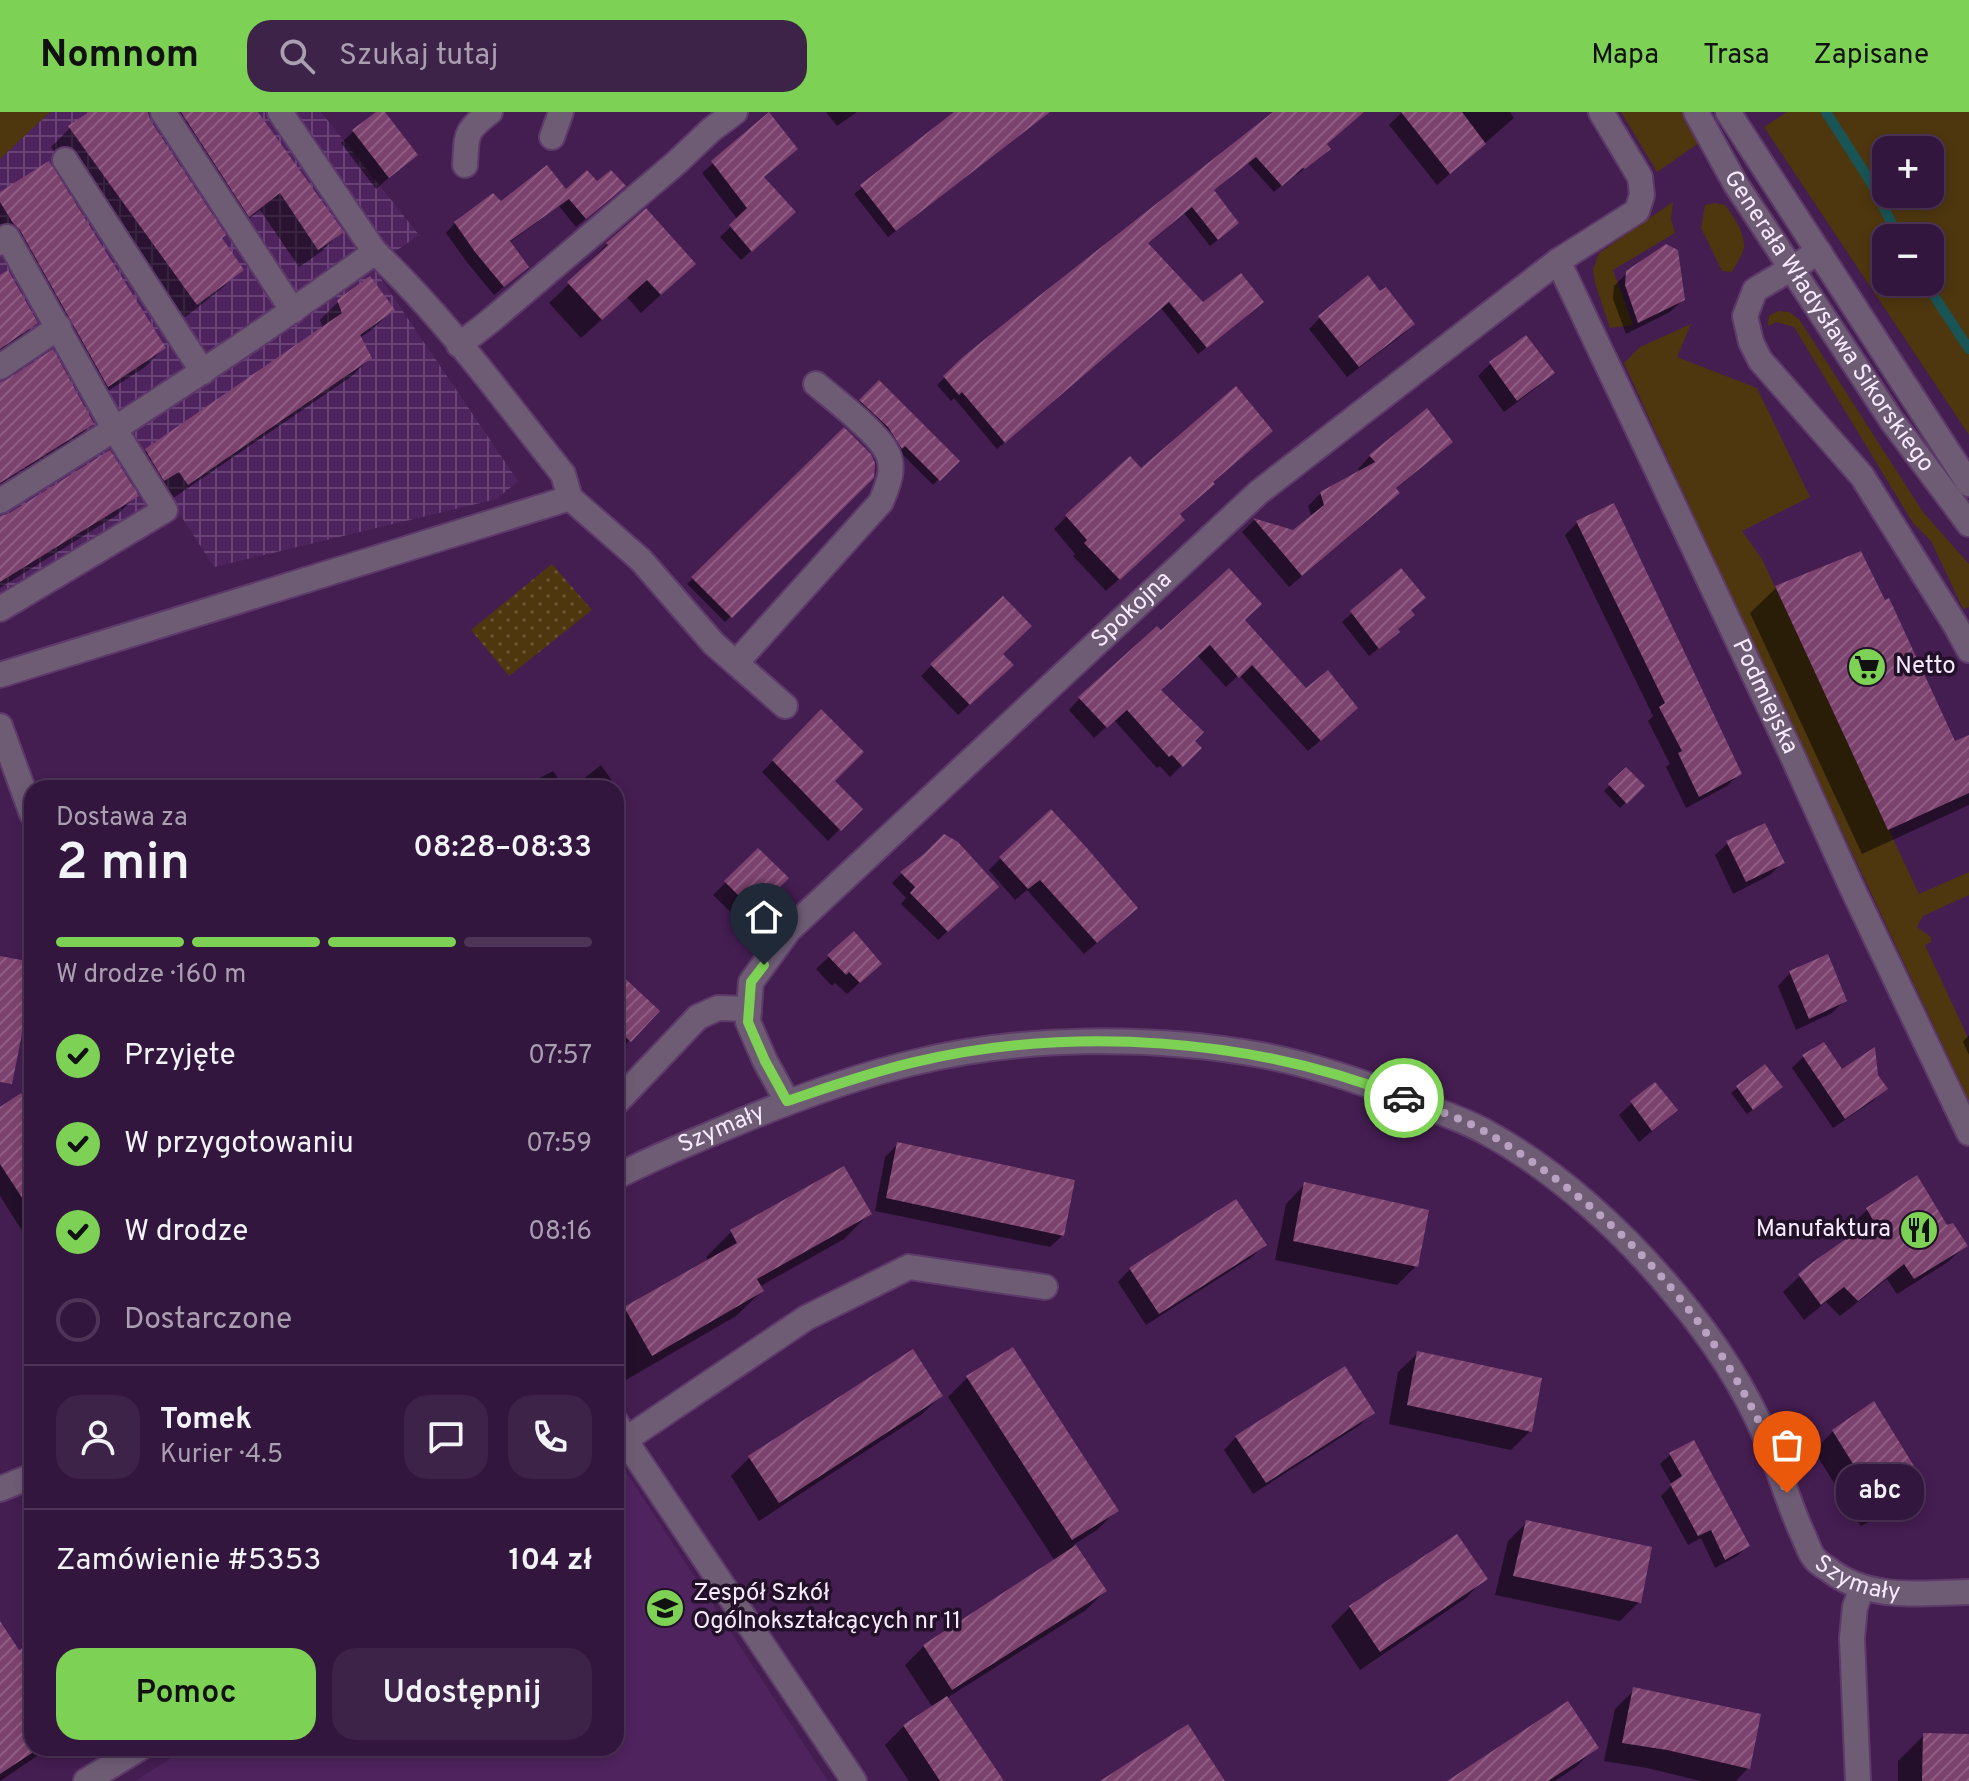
<!DOCTYPE html>
<html lang="pl">
<meta charset="utf-8">
<style>
:root{--surface:#33163d;--page:#3e2348;--text:#f1f3f6;--muted:#a99fb0;--line:#4e3557;--accent:#7dd154}
body{margin:0;font-family:Overpass,sans-serif;background:var(--page);color:var(--text);height:100vh;display:flex;flex-direction:column;font-size:30px;white-space:nowrap}
*{box-sizing:border-box;margin:0}
p{font-size:26px;color:var(--muted)}
.icon{flex:none;width:44px;height:44px;fill:none;stroke:currentColor;stroke-width:2;stroke-linecap:round;stroke-linejoin:round}
.map{position:relative;flex:1;overflow:hidden}
.details{position:absolute;left:24px;top:668px;width:600px;height:976px;display:flex;flex-direction:column;background:var(--surface);border-radius:24px;box-shadow:0 4px 12px #0003,0 0 0 2px var(--line)}
.details>*{flex:none}
.controls{position:absolute;left:1872px;top:24px;display:grid;gap:16px}
.controls a{display:grid;place-items:center;width:72px;height:72px;border-radius:16px;background:var(--surface);box-shadow:0 4px 12px #0003,0 0 0 2px var(--line);font-size:40px}
.pin{position:absolute;display:grid;place-items:center;width:68px;height:68px;color:#fff;margin:-82px -34px;border-radius:50% 50% 50% 0;rotate:-45deg;box-shadow:0 0 8px #0007}
.pin .icon{rotate:45deg}
.courier{position:absolute;display:grid;place-items:center;width:80px;height:80px;margin:-40px;border:6px solid #7dd154;border-radius:50%;background:#fff;color:#222;box-shadow:0 2px 10px #0007}
.bubble{position:absolute;height:56px;border-radius:24px;background:var(--surface);box-shadow:0 4px 12px #0003,0 0 0 2px var(--line);font-size:26px;font-weight:600;line-height:56px;text-align:center}
.headline em{font-style:normal;font-weight:600}
.headline div{display:flex;flex-direction:column-reverse}
.headline{display:flex;align-items:center;justify-content:space-between;height:136px;padding:0 32px}
h1{font-size:52px;font-weight:600;line-height:60px}
.bar{display:grid;grid-template-columns:repeat(4,1fr);gap:12px 8px;align-content:center;height:96px;padding:0 32px}
.bar i{height:10px;border-radius:6px;background:var(--line)}
.bar .current{background:var(--accent)}
.bar p{grid-column:span 4}
.line{display:flex;align-items:center;gap:20px;padding:0 32px;border-top:2px solid var(--line)}
.line div{flex:1}
.round{display:grid;place-items:center;flex:none;width:84px;height:84px;border-radius:24px;background:var(--page)}
ol{padding:0 32px;list-style:none}
li{display:flex;align-items:center;gap:24px;height:88px}
li p{margin-inline-start:auto}
li .icon{padding:8px;border-radius:50%;background:var(--accent);color:#111;stroke-width:4}
li:last-child{color:var(--muted)}
li i{width:44px;height:44px;border:4px solid var(--line);border-radius:50%}
.primary-button{display:flex;gap:16px;margin-top:auto;padding:16px 32px}
.primary-button a{flex:1;height:92px;border-radius:24px;background:var(--accent);color:#111;font-size:32px;font-weight:600;line-height:92px;text-align:center}
.primary-button a+a{background:var(--page);color:var(--text)}
header{display:flex;align-items:center;gap:48px;box-sizing:border-box;height:112px;padding:0 40px;background:var(--accent);color:#111}
header strong{font-size:38px}
nav{display:flex;gap:44px;margin-inline-start:auto;font-size:28px}
.search{width:560px;height:72px;background:var(--page);display:flex;align-items:center;gap:20px;box-sizing:border-box;padding:0 28px;border-radius:24px;color:var(--muted);font-size:30px}
.map>svg:first-child{display:block}
.built{fill:#4f235e}
.industrial{fill:url(#industrial-grid)}
.green{fill:#4e370f;fill-rule:evenodd}
.park{fill:url(#park-dots)}
.shadow{fill:#0007}
.lines{fill:none;stroke-linecap:round;stroke-linejoin:round}
.stream{stroke:#195556;stroke-width:10}
.building{fill:url(#building-hatch)}
.minor-casing{stroke:#5d3a69;stroke-width:28}
.minor{stroke:#6e5c75;stroke-width:24}
.done{stroke:#b9a2c1;stroke-width:8;stroke-dasharray:0 14.4}
.route{stroke:#7dd154;stroke-width:10}
.labels{text-anchor:middle;dominant-baseline:central;stroke-width:7;stroke-linejoin:round;paint-order:stroke}
.street-label{font-size:24px;fill:#f8eafd;stroke:#221128}
.poi-label{font-size:24px;fill:#f8eafd;stroke:#221128;text-anchor:start}
</style>
<header>
<strong>Nomnom</strong>
<div class="search"><svg class="icon" aria-label="search" viewBox="0 0 24 24"><circle cx="10" cy="10" r="6"/><path d="M15 15l6 6"/></svg>Szukaj tutaj</div>
<nav><a>Mapa</a><a>Trasa</a><a>Zapisane</a></nav>
</header>
<div class="map">
<svg width="1969" height="1669" viewBox="0 0 1969 1669">
<defs>
<pattern id="industrial-grid" width="8" height="8" patternUnits="userSpaceOnUse" patternTransform="scale(2)"><rect width="8" height="8" fill="#4f235e"/><path d="M0 4h8M4 0v8" fill="none" stroke="#694376"/></pattern>
<pattern id="park-dots" width="8" height="8" patternUnits="userSpaceOnUse" patternTransform="scale(2)"><rect width="8" height="8" fill="#4e370f"/><path d="M2 2h.1M6 6h.1" fill="none" stroke="#685433" stroke-width="1.8" stroke-linecap="round"/></pattern>
<pattern id="building-hatch" width="6" height="6" patternUnits="userSpaceOnUse" patternTransform="scale(2)"><rect width="6" height="6" fill="#7c426e"/><path d="M-1 1l2-2M0 6l6-6M5 7l2-2" fill="none" stroke="#8f5d84"/></pattern>
</defs>
<rect width="100%" height="100%" fill="#441d51"/>
<path class="built" d="M621 1352 828 1669H135L186 1636H616V1355Z"/>
<path class="industrial" d="M50 0H321L419 123 373 155 518 369 497 387 214 455 181 404 0 510V129L12 120 0 105V47Z"/>
<path class="green" d="M0 0H50L0 47Z
M1621 0H1682L1699 31 1657 60Z
M1787 0H1969V323L1764 15ZM1886 38H1930V82H1886ZM1886 126H1930V170H1886Z
M1673 90 1671 107 1675 121 1613 158 1633 213 1610 216 1595 171 1593 157 1599 141Z
M1715 91 1725 93C1733 104 1745 120 1744 135 1743 143 1736 152 1732 160L1722 159 1701 116 1705 93Z
M1778 199 1789 200 1799 207 1923 400 1969 452V495L1963 497 1931 429 1913 411 1794 215 1776 210 1769 214 1768 212 1769 204Z
M1691 212 1677 245 1757 276 1810 385 1742 419 1762 447 1919 782 1969 760V783L1923 804 1917 815 1931 825V830L1925 833 1969 928V989L1703 424 1624 251 1640 235Z"/>
<path class="park" d="M552 452 592 498 509 564 471 518Z"/>
<path class="shadow" d="M92 0H256L341 120 322 139 299 155 260 98 230 122 157 11 146 1 219 127 241 157 222 176 178 211 51 35 70 16Z
M379 0H383L415 43 376 77 341 31 354 19Z
M826 0H857L837 14Z
M959 0H1049L888 125 854 82Z
M1277 0H1363L1325 33 1321 44 1296 63 1295 61 1274 80 1248 51 1212 79 1230 118 1210 134 1184 101 1146 131 1203 193 1254 197 1198 242 1161 196 997 337 954 286 951 289 937 273 976 236Z
M1402 0H1510L1514 6 1437 73 1389 13Z
M768 3 762 66 783 110 741 148 720 125 738 108 702 61Z
M566 80 614 83 576 115 559 94 509 131 517 164 494 183 466 149 446 121 455 111 501 91Z
M0 82 164 236 145 255 88 292 0 136Z
M646 99 694 152 641 201 627 185 581 226 549 191 589 153 588 151 607 132Z
M1627 161 1683 188 1670 200 1626 222 1613 187 1614 174Z
M0 166 36 211 16 230 0 241Z
M1380 182 1413 212 1402 223 1347 265 1309 217 1320 206Z
M338 190 392 198 374 216 360 226 370 246 352 264 169 389 128 357 146 339 323 217 320 208Z
M1525 226 1552 261 1540 273 1504 300 1478 264 1490 252Z
M879 270 957 349 933 373 855 295Z
M0 272 92 312 73 331 0 376Z
M1427 298 1438 342 1395 377 1385 394 1289 475 1242 420 1254 408 1294 420 1312 406 1308 394 1321 381 1360 360 1358 357 1370 344Z
M844 317 872 365 725 510 687 472Z
M1141 359 1211 371 1178 403 1170 421 1106 479 1073 444 1075 442 1054 417 1067 404Z
M136 384 117 403 0 476V406Z
M1577 411 1739 662 1727 674 1686 696 1666 655 1670 652 1648 609 1653 604 1565 423Z
M1860 441 1954 632 1969 625V693L1862 742 1750 501 1776 476Z
M1409 499 1388 529 1369 544 1342 510 1352 501Z
M1242 508 1306 579 1344 608 1308 639 1239 563 1226 575 1197 543 1159 578 1199 636 1170 665 1160 654 1157 656 1114 608 1094 626 1069 598 1080 586 1160 521Z
M1000 542V564L958 603 921 564 932 553Z
M821 599 833 669 860 697 828 729 762 660Z
M601 653 622 683 616 689V676H572Z
M1626 657 1642 674 1620 696 1604 679Z
M553 659 558 666 548 676H521Z
M1728 731 1782 751 1770 763 1733 782 1715 743Z
M758 739 786 766 741 810 713 783Z
M1001 746 1124 807 1084 842 1027 778 1015 788 989 758Z
M902 761 986 784 938 828 901 792 906 786 892 771Z
M853 822 867 864 847 882 835 871 832 874 816 857Z
M616 861 657 899 619 939 616 936Z
M1790 861 1845 888 1832 901 1796 918 1778 874Z
M1969 923V943L1963 930Z
M1823 933 1842 959 1876 964 1885 976 1874 988 1833 1016 1792 956 1803 945Z
M1765 954 1775 980 1747 1002 1731 981Z
M1632 991 1663 1010 1639 1030 1619 1003Z
M0 997 32 1002V1134L0 1084Z
M898 1032 1063 1123 1050 1135 875 1099 885 1045Z
M1305 1072 1416 1154 1397 1173 1275 1148 1286 1092Z
M1867 1098 1947 1116 1965 1134 1948 1150 1897 1182 1887 1167 1840 1204 1826 1190 1804 1208 1783 1180 1800 1164 1856 1123 1850 1114Z
M869 1102 844 1127 759 1175 762 1179 736 1204 626 1268 616 1250V1206L625 1197 708 1149 706 1145 731 1120Z
M1264 1133 1252 1145 1146 1213 1118 1170 1130 1157Z
M1418 1241 1530 1319 1511 1338 1389 1312 1398 1260Z
M967 1266 1116 1399 1097 1418 1073 1433 1105 1479 1086 1498 947 1586 1001 1669H909L885 1633 904 1614 933 1596 905 1553 924 1534 1055 1449 948 1285Z
M941 1284 921 1303 759 1409 731 1364 750 1345Z
M1372 1300 1360 1313 1253 1382 1224 1338 1236 1325Z
M1833 1319 1923 1372 1904 1391 1861 1414 1814 1339Z
M1670 1343 1747 1434 1737 1444 1715 1456 1701 1426 1688 1433 1661 1384 1672 1373 1660 1352Z
M1527 1410 1639 1490 1620 1509 1495 1483 1508 1429Z
M1485 1466 1466 1486 1360 1558 1331 1514 1350 1495Z
M0 1513 19 1541 32 1537V1636H49L0 1669Z
M1634 1578 1748 1656 1736 1669H1701L1647 1656 1604 1649 1615 1597Z
M1924 1623 1969 1624V1669H1898V1649Z
M1596 1635 1577 1654 1555 1669H1454Z"/>
<g class="lines">
<path class="stream" d="M1826 0 1872 72 1899 126
M1925 170 1969 237"/>
</g>
<path class="building" d="M89 0H148L150 8 226 123 222 126 244 158 197 193 68 14Z
M181 0H258L344 120 318 138 280 81 249 105Z
M376 0H385L418 43 389 66 352 18Z
M769 0 798 37 764 65 796 100 752 140 729 113 747 96 711 49Z
M954 0H1050L896 119 860 73Z
M1273 0H1364L1327 32 1331 37 1305 57 1303 56 1282 74 1256 45 1214 78 1239 111 1218 128 1192 95 1148 131 1203 190 1241 161 1264 190 1207 236 1169 190 1005 331 962 280 959 283 943 264 964 244 1020 199Z
M1401 0H1462L1486 32 1450 62Z
M49 49 166 236 108 275 20 118 13 111 0 90V80Z
M547 53 566 77 587 58 597 69 611 58 626 74 586 107 569 87 510 129 529 155 504 175 475 140 454 110 493 81 501 89Z
M646 96 696 152 661 183 647 168 602 208 567 170 608 133 606 131Z
M1666 132 1678 138 1685 188 1638 211 1625 173 1626 159Z
M8 158 38 211 0 237V163Z
M1368 163 1380 179 1386 175 1415 212 1359 255 1318 204Z
M370 164 395 198 360 223 372 246 188 373 179 360 164 369 145 337 342 201 337 188Z
M1526 223 1555 261 1517 289 1489 250Z
M53 237 94 312 0 371V270L8 267Z
M879 268 960 349 940 369 905 334 902 337 888 315 859 288Z
M1236 274 1273 319 1213 370 1215 372 1180 402 1185 408 1120 468 1084 431 1087 428 1065 403 1130 344 1141 356Z
M1427 296 1453 330 1396 376 1400 381 1302 464 1253 406 1293 418 1324 393 1320 380 1375 350 1369 343Z
M844 315 871 342 875 351 874 366 732 506 691 465Z
M110 338 139 384 0 470V404L8 402Z
M1614 391 1742 662 1699 685 1678 641 1682 639 1659 595 1665 591 1576 409Z
M1861 439 1885 488 1889 486 1955 629 1969 623V681L1888 718 1775 474Z
M1229 456 1262 492 1245 508 1306 576 1328 558 1358 596 1321 629 1252 553 1239 566 1210 533 1161 578 1204 620 1195 629 1202 636 1183 655 1172 643 1169 645 1127 598 1107 616 1078 585 1157 514 1161 518Z
M1401 456 1426 486 1411 498 1415 503 1398 517 1400 520 1379 537 1350 499Z
M1003 484 1032 514 1003 542 1014 553 970 593 930 552Z
M821 597 864 640 835 669 863 697 841 719 772 648Z
M1626 655 1645 674 1627 692 1608 672Z
M1051 697 1087 736 1138 796 1097 831 1040 768 1028 777 999 745Z
M1765 711 1785 751 1746 770 1726 729Z
M944 722 958 730 999 775 948 820 910 781 915 775 900 760 924 742Z
M758 736 789 766 755 800 724 769Z
M854 819 882 852 860 871 849 860 846 863 827 843Z
M1828 842 1847 889 1809 907 1789 859Z
M0 844 32 850V872L12 972 0 970Z
M616 858 660 899 631 930 616 917Z
M1824 930 1842 957 1875 935 1878 963 1888 977 1845 1007 1802 943Z
M1765 952 1783 975 1753 998 1736 974Z
M1655 970 1678 998 1652 1019 1630 989Z
M21 981 32 999V1101L0 1052V995Z
M897 1030 1075 1068 1064 1124 886 1086Z
M844 1054 872 1102 757 1167 764 1179 652 1244 624 1195 737 1131 730 1118Z
M1917 1063 1947 1113 1953 1111 1968 1134 1914 1167 1904 1152 1858 1189 1844 1175 1821 1193 1798 1162 1813 1150 1873 1108 1866 1096Z
M1304 1070 1429 1098 1418 1155 1293 1129Z
M1236 1087 1267 1133 1159 1202 1129 1156Z
M1013 1235 1119 1399 1072 1428 966 1264Z
M913 1237 943 1284 779 1391 748 1344Z
M1417 1239 1542 1266 1532 1320 1407 1293Z
M1345 1254 1375 1301 1266 1371 1235 1324Z
M1874 1289 1925 1372 1881 1397 1832 1318Z
M1694 1328 1750 1434 1725 1448 1711 1418 1698 1424 1670 1372 1682 1364 1669 1341Z
M1526 1408 1652 1435 1641 1491 1513 1464Z
M1457 1422 1488 1467 1380 1540 1349 1494Z
M1076 1433 1107 1479 952 1578 923 1533Z
M0 1509 19 1538 32 1530V1641L0 1662Z
M1633 1575 1761 1602 1750 1657 1667 1638 1622 1631Z
M947 1584 1004 1669H940L903 1613Z
M1568 1589 1599 1636 1548 1669H1447Z
M1188 1612 1225 1669H1100Z
M1923 1621 1969 1622V1669H1922Z"/>
<g class="lines">
<defs>
<g id="minor">
<path d="M163 0 293 199"/>
<path d="M280 0 375 140"/>
<path id="s1" d="M1696 0 1735 71 1892 309 1969 412"/>
<path d="M1728 0 1969 372"/>
<path d="M552 25 561 0"/>
<path d="M65 48 203 260"/>
<path d="M465 53C467 22 464 20 490 0"/>
<path d="M0 131 7 125 115 318 165 398 0 497"/>
<path d="M1819 140 1755 178 1745 204 1751 230 1760 248 1862 364 1956 514 1969 538"/>
<path id="s2" d="M1558 149 1792 643 1853 778 1969 1021"/>
<path d="M459 233 489 210 676 51 712 17 735 0"/>
<path d="M0 255 59 215"/>
<path d="M570 386 641 448 714 532 785 594"/>
<path d="M0 389C128 310 253 228 375 140 445 206 503 287 563 362L570 386 0 563"/>
<path d="M736 551 881 390C887 375 895 358 888 342 880 322 834 287 816 272"/>
<path d="M0 614 32 702"/>
<path id="s3" d="M787 989 765 949 748 910 751 870 789 818 1259 380 1558 149 1637 99 1642 83 1640 65 1601 0"/>
<path d="M616 991 698 905 718 896 749 897"/>
<path id="s4" d="M616 1065C650 1047 685 1033 720 1018 783 991 846 967 912 951 1019 924 1153 923 1261 943 1314 953 1366 971 1416 991 1439 1000 1462 1007 1484 1019 1556 1058 1623 1119 1675 1182 1712 1226 1744 1274 1766 1326 1780 1359 1789 1394 1804 1425 1807 1432 1810 1442 1815 1447 1818 1451 1823 1454 1828 1457 1868 1489 1921 1481 1969 1480"/>
<path d="M616 1310 625 1328 854 1669"/>
<path d="M616 1337 625 1328 806 1206 909 1155 1045 1175"/>
<path d="M0 1377 32 1364"/>
<path d="M86 1669 140 1636"/>
<path d="M1858 1669 1852 1526 1855 1495 1862 1476"/>
</g>
</defs>
<use href="#minor" class="minor-casing"/>
<use href="#minor" class="minor"/>
</g>
<g class="lines">
<path class="done" d="M1404 986C1432 997 1463 1006 1489 1022 1598 1087 1693 1182 1752 1296 1767 1323 1776 1353 1787 1381"/>
<path class="route" d="M764 853 751 870 748 910 765 949 787 989C829 975 871 960 915 950 1073 913 1254 926 1404 986"/>
</g>
<defs>
<symbol id="supermarket-disc" viewBox="-11 -11 22 22"><circle r="9.5" fill="#7dd154" stroke="#221128"/><path d="M-6-5.5h2.5l.6 2H6L4.5 2H-2.5L-4.4-4H-6ZM-1.5 3.2a1.3 1.3 0 1 0 .1 0ZM3 3.2a1.3 1.3 0 1 0 .1 0Z" fill="#111"/></symbol>
<symbol id="restaurant-disc" viewBox="-11 -11 22 22"><circle r="9.5" fill="#7dd154" stroke="#221128"/><path d="M-5-6h1v4h1v-4h1v4h1v-4h1v5L-1.5 .5V6h-2V.5L-5-1ZM5-6V6H3V1.5H1.5Q1.5-4 5-6Z" fill="#111"/></symbol>
<symbol id="school-disc" viewBox="-11 -11 22 22"><circle r="9.5" fill="#7dd154" stroke="#221128"/><path d="M0-5L7-2L0 1L-7-2ZM-4 1L0 2.5L4 1V4Q0 6-4 4Z" fill="#111"/></symbol>
</defs>
<g fill-rule="evenodd">
<use href="#supermarket-disc" x="1845" y="533" width="44" height="44"/>
<use href="#restaurant-disc" x="1897" y="1096" width="44" height="44"/>
<use href="#school-disc" x="643" y="1474" width="44" height="44"/>
</g>
<g class="labels">
<g class="street-label">
<text stroke="none"><textPath href="#s1" startOffset="248">Generała Władysława Sikorskiego</textPath></text>
<text stroke="none"><textPath href="#s3" startOffset="662">Spokojna</textPath></text>
<text stroke="none"><textPath href="#s2" startOffset="482">Podmiejska</textPath></text>
<text stroke="none"><textPath href="#s4" startOffset="116">Szymały</textPath></text>
<text stroke="none"><textPath href="#s4" startOffset="1508">Szymały</textPath></text>
</g>
<g class="poi-label">
<text x="1895" y="555">Netto</text>
<text x="1891" y="1118" text-anchor="end">Manufaktura</text>
<text x="693" y="1482">Zespół Szkół<tspan x="693" dy="28">Ogólnokształcących nr 11</tspan></text>
</g>
</g>
</svg>
<div class="controls">
<a>+</a>
<a>−</a>
</div>
<div class="pin" style="left:1787px;top:1381px;background:#ea580c"><svg class="icon" aria-label="bag" viewBox="0 0 24 24"><path d="M5 8h14l-1 12H6zM9 8a3 3 0 0 1 6 0"/></svg></div>
<div class="pin" style="left:764px;top:853px;background:#1f2937"><svg class="icon" aria-label="home" viewBox="0 0 24 24"><path d="M3 11l9-7 9 7M6 9v11h12V9"/></svg></div>
<div class="courier" style="left:1404px;top:986px"><svg class="icon" aria-label="car" viewBox="0 0 24 24"><path d="M5 17H2v-5l4-1 3-4h7l3 4 3 1v5h-3M9 17h6M6 11h13"/><circle cx="7" cy="17" r="2"/><circle cx="17" cy="17" r="2"/></svg></div>
<div class="bubble" style="left:1836px;top:1352px;width:88px">abc</div>
<section class="details">
<div class="headline"><div><h1>2 min</h1><p>Dostawa za</p></div><em>08:28–08:33</em></div>
<div class="bar"><i class="current"></i><i class="current"></i><i class="current"></i><i></i><p>W drodze · 160 m</p></div>
<ol>
<li><svg class="icon" aria-label="check" viewBox="0 0 24 24"><path d="M5 12l5 5 9-10"/></svg>Przyjęte<p>07:57</p></li>
<li><svg class="icon" aria-label="check" viewBox="0 0 24 24"><path d="M5 12l5 5 9-10"/></svg>W przygotowaniu<p>07:59</p></li>
<li><svg class="icon" aria-label="check" viewBox="0 0 24 24"><path d="M5 12l5 5 9-10"/></svg>W drodze<p>08:16</p></li>
<li><i></i>Dostarczone</li>
</ol>
<div class="line" style="height:144px"><a class="round"><svg class="icon" aria-label="person" viewBox="0 0 24 24"><circle cx="12" cy="8" r="4"/><path d="M4 21q1-7 8-7t8 7"/></svg></a><div><b>Tomek</b><p>Kurier · 4.5</p></div><a class="round"><svg class="icon" aria-label="chat" viewBox="0 0 24 24"><path d="M4 5h16v11H9l-5 4z"/></svg></a><a class="round"><svg class="icon" aria-label="phone" viewBox="0 0 24 24"><path d="M5 4h4l2 5-3 2q2 4 5 5l2-3 5 2v4C11 20 4 13 5 4z"/></svg></a></div>
<div class="line" style="height:104px"><div>Zamówienie #5353</div><b>104 zł</b></div>
<div class="primary-button"><a>Pomoc</a><a>Udostępnij</a></div>
</section>
</div>
